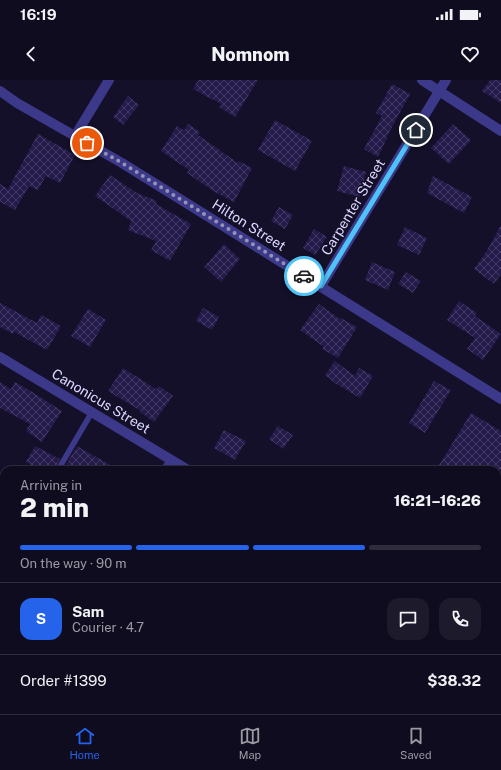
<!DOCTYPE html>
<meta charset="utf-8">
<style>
:root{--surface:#0f0c1f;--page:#1d1a2c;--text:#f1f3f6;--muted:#9b9ba4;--line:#2f2c3d;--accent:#2563eb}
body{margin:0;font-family:"Public Sans",sans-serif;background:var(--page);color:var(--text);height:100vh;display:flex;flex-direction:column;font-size:15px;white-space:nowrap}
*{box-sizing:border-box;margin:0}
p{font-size:13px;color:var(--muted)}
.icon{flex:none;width:22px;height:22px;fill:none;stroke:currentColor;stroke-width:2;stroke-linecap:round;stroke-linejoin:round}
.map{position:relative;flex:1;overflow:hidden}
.details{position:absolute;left:0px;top:386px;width:501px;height:248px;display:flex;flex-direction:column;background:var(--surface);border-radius:12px 12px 0 0;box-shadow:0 1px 3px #0004,0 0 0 1px var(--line)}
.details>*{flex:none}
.pin{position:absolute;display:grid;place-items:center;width:34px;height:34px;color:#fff;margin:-17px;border:2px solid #fff;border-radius:50%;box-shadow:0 1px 4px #0007}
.courier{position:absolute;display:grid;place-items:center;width:40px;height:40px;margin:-20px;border:3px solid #4fc3f7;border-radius:50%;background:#fff;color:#222;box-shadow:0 1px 5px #0007}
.head em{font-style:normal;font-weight:800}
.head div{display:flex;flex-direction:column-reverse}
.head{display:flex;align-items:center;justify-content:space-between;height:68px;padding:0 20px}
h1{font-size:26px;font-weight:800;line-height:30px}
.bar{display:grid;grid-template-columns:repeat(4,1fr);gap:6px 4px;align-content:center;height:48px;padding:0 20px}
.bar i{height:5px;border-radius:3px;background:var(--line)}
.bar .active{background:var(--accent)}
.bar p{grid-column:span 4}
.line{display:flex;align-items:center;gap:10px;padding:0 20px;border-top:1px solid var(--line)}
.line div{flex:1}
.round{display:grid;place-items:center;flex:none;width:42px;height:42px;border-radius:12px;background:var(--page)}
.status{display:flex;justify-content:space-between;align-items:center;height:28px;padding:0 20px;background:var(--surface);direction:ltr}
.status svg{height:11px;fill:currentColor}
header{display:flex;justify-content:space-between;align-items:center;height:52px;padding:0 20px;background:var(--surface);font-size:18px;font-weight:800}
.menu{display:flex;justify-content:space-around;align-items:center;height:56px;border-top:1px solid var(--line);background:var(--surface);font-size:11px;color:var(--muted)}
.menu a{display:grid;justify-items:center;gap:2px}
.menu .active{color:var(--accent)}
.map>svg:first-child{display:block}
.building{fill:url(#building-cross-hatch)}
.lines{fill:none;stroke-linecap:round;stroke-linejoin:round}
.lane{stroke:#3c398a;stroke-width:5.5}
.street{stroke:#3c398a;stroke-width:10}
.secondary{stroke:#716fff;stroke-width:10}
.done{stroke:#9692b4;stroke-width:4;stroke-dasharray:0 7.2}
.route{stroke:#4fc3f7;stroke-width:5}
.labels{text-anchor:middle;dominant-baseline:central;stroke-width:3;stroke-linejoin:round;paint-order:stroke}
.street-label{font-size:14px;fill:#dcd8ff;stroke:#141029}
</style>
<div class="status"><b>16:19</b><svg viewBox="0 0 49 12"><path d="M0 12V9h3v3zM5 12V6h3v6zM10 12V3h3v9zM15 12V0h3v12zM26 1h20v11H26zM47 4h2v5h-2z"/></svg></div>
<header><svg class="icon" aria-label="back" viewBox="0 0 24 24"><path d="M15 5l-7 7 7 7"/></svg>Nomnom<svg class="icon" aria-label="heart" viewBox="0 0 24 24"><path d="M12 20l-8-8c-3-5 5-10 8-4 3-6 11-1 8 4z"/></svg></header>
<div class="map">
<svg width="501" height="634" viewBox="0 0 501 634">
<defs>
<pattern id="building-cross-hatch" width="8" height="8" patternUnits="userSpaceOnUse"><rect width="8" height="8" fill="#241b4b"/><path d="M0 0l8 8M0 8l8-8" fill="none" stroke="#433b66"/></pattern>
</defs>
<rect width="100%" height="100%" fill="#141029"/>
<path class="building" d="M198 0H258L235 37 219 27 221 24 193 9Z
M490 0H501V23L482 11Z
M392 4 410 14 386 58H387L378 77 364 69 382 36 376 33Z
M128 16 139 25 123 45 113 37Z
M275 40 312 61 295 91 258 70Z
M188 44 200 52 198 55 238 83 239 81 252 88 234 122 213 111 187 93 189 90 161 71 177 46 184 50Z
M453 44 471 60 449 84 431 68Z
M38 54 75 75 60 103 46 96 38 110 29 106 15 130 0 122V104L8 109Z
M344 86 366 92 360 117 337 111Z
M110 95 137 113 157 121 156 124 191 144 170 181 151 170 156 161 128 150 131 141 95 116Z
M433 96 472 117 464 133 427 113Z
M279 127 293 135 285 149 271 141Z
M501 145V194L494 204 474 189 486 172Z
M405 147 427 158 419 175 397 165Z
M314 149 327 157 315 175 303 168Z
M224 164 240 179 221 202 204 187Z
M372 182 395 192 388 210 365 200Z
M406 192 421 201 413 213 398 204Z
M459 221 477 233 475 236 501 254 483 280 467 269 475 258 447 240Z
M0 223 37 243 41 235 61 246 47 270 14 252 13 254 0 247Z
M319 224 340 239 341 238 357 247 338 278 322 269 324 267 300 250Z
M203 228 219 237 212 250 196 241Z
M88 229 106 240 90 267 71 256Z
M335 281 355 296 359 288 373 296 360 318 335 303 325 295Z
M123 288 156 309 159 306 173 316 154 342 140 332 141 331 108 311Z
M434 301 451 310 425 353 409 343Z
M0 302 11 309 15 302 29 310 62 331 42 362 26 351 30 344 0 328Z
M471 333 501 351V390H436Z
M278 346 293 355 283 369 269 359Z
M224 350 246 361 235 380 214 368Z
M35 366 60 379 54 390H39L26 382Z
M77 366 119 390H63Z"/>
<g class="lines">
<path class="lane" d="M58 390 92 332
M163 390 170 379"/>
<path class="street" d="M422 0 501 51
M0 11 17 23 122 83 501 319
M75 56 109 0
M321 206 446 0
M0 277 188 390
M0 571 4 573
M497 578 501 581
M97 630 104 634"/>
<path class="secondary" d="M497 499 501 493
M406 634 409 630"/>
</g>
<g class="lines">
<path class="done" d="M87 63 122 83 304 196"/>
<path class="route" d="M304 196 321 206 416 50"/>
</g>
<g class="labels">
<g class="street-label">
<text transform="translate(353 127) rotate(-59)">Carpenter Street</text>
<text transform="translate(249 145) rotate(32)">Hilton Street</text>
<text transform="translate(101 321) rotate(31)">Canonicus Street</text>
</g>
</g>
</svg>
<div class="pin" style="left:87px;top:63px;background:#ea580c"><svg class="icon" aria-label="bag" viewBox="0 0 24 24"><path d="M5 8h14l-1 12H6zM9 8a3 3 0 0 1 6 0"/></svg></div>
<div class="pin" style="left:416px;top:50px;background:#1f2937"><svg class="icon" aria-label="home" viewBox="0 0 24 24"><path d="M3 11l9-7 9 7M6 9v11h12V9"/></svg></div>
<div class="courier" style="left:304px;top:196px"><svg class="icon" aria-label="car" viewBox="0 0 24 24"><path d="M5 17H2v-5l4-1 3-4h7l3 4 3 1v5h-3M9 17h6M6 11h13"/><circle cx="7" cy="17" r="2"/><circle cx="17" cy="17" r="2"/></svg></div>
<section class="details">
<div class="head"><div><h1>2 min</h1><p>Arriving in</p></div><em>16:21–16:26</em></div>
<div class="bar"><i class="active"></i><i class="active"></i><i class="active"></i><i></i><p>On the way · 90 m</p></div>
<div class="line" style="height:72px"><b class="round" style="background:var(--accent);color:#fff">S</b><div><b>Sam</b><p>Courier · 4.7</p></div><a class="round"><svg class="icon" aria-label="chat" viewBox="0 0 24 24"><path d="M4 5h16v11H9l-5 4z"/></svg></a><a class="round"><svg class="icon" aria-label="phone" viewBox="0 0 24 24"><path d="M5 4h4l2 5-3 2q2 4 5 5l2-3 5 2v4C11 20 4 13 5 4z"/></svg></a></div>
<div class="line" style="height:52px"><div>Order #1399</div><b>$38.32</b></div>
</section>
</div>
<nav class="menu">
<a class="active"><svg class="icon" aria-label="home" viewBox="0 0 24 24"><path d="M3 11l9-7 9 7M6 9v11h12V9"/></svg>Home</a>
<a><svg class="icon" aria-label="map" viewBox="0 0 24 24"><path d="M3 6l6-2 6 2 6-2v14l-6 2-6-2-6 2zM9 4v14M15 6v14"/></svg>Map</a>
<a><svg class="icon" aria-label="saved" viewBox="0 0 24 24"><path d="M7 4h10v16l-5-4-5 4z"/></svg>Saved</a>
</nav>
